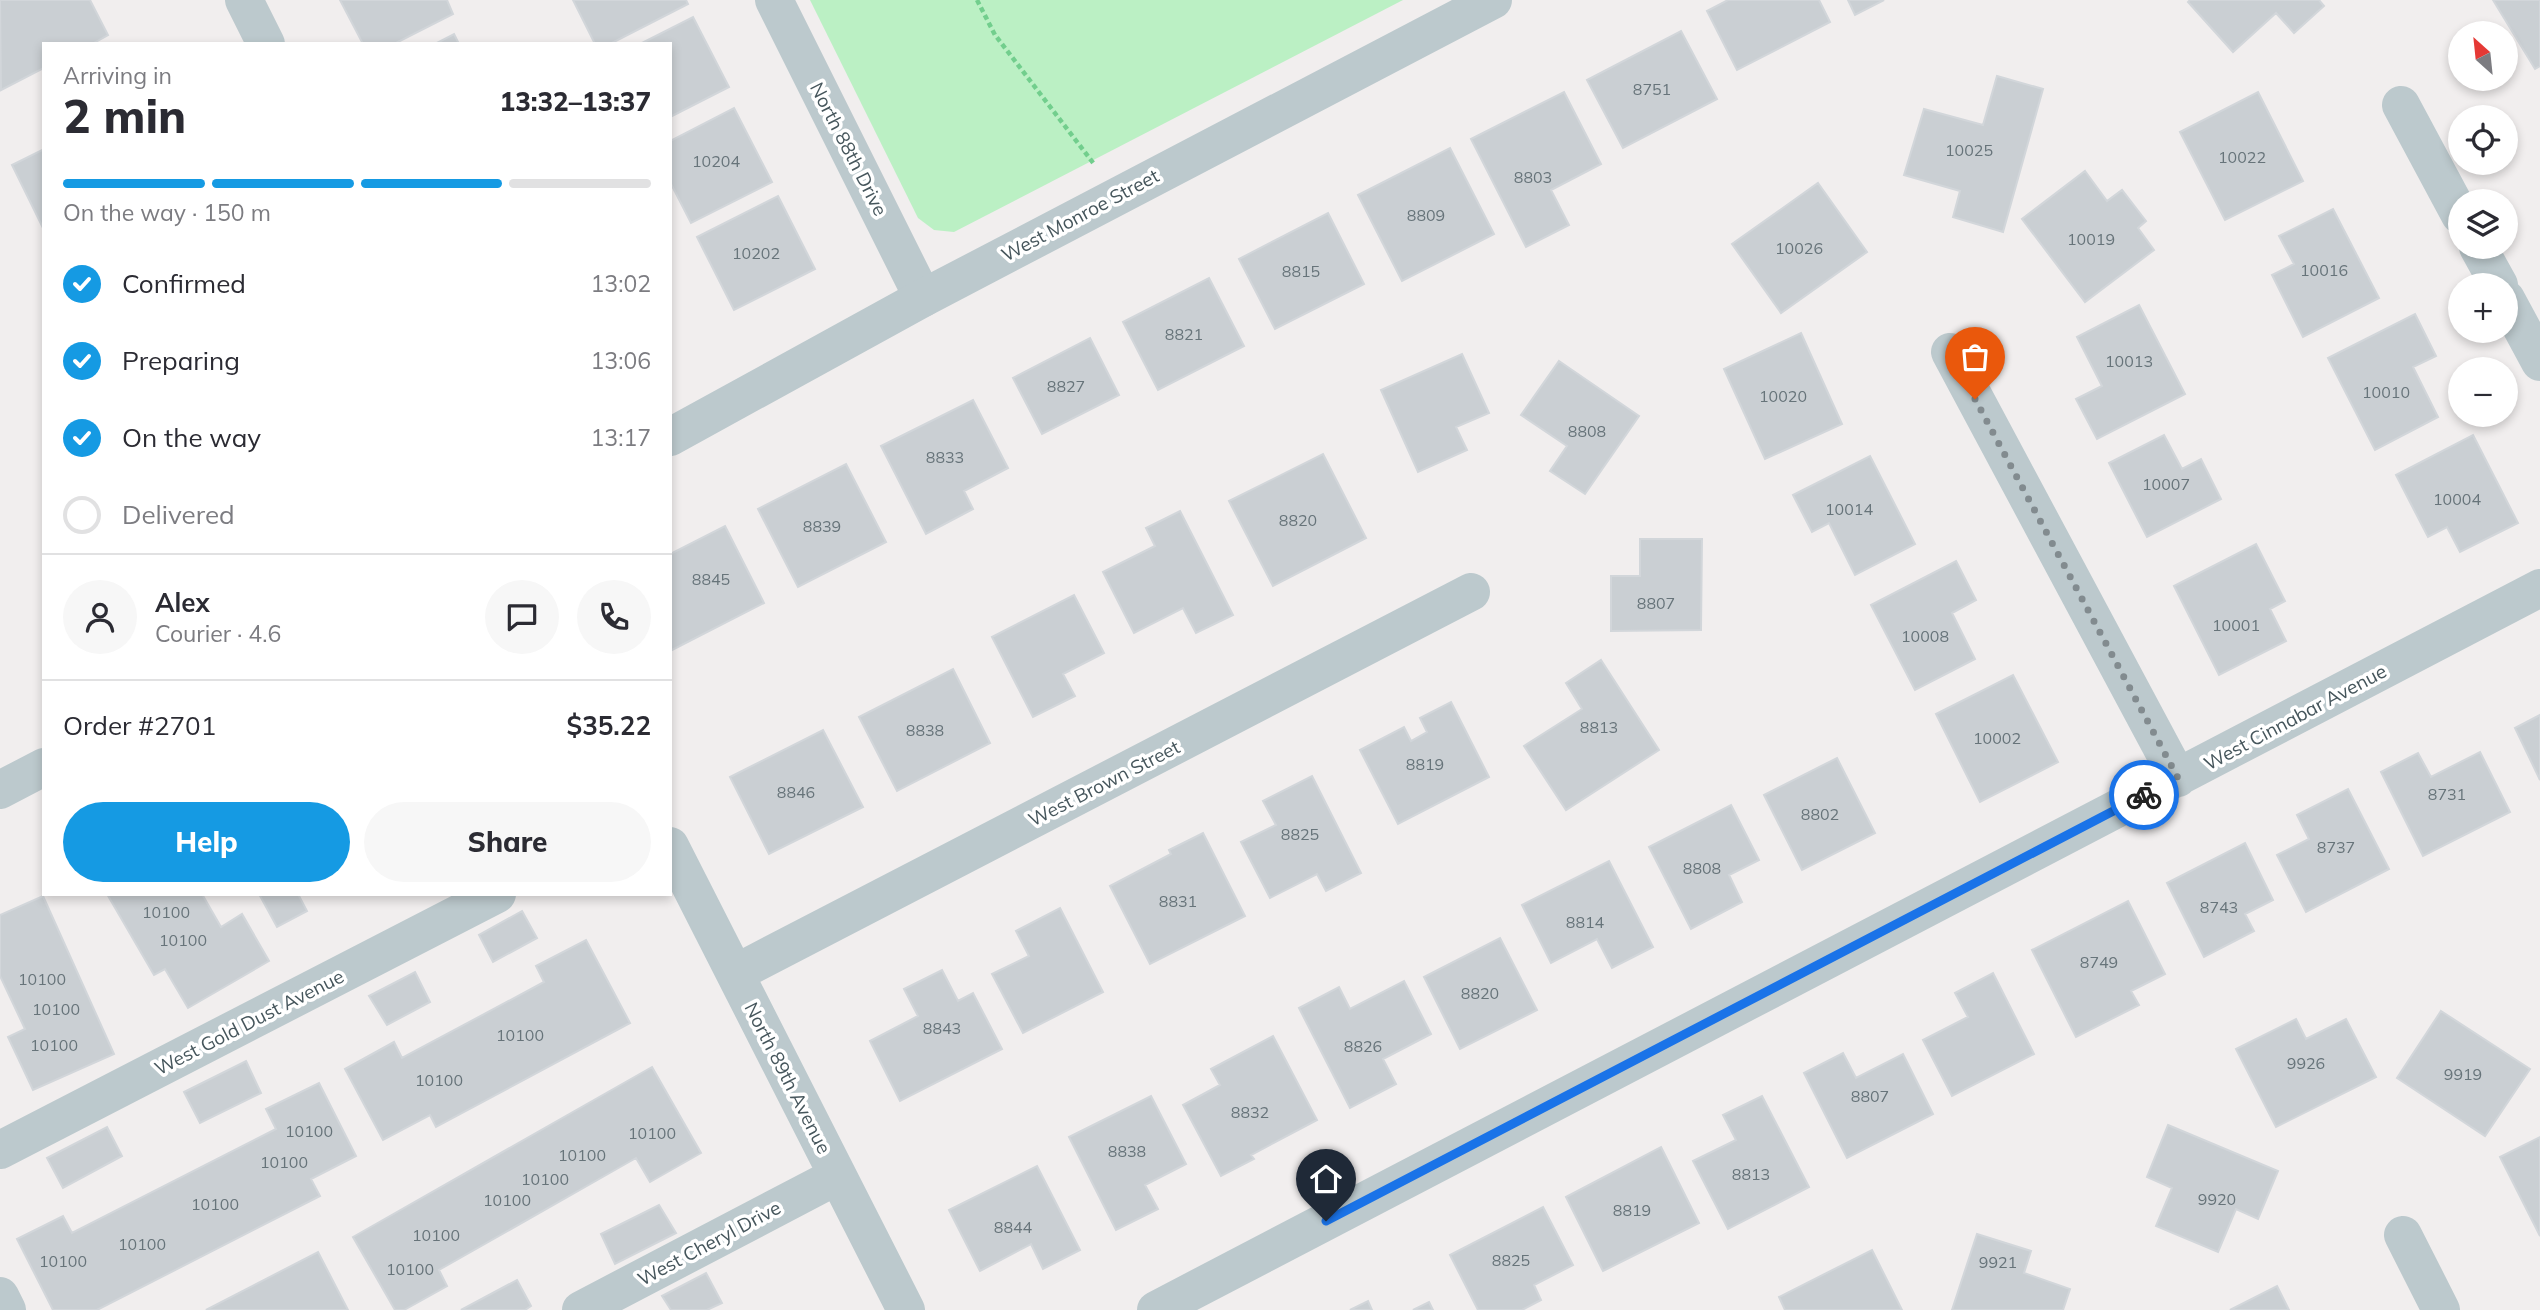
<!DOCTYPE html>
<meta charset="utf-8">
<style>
:root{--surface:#fff;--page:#f7f7f7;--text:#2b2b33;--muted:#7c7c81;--line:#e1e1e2;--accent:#159ae3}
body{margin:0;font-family:Mulish,sans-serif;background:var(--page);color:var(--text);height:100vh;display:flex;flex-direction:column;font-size:26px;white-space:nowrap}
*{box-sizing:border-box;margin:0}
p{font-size:23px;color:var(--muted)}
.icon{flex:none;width:38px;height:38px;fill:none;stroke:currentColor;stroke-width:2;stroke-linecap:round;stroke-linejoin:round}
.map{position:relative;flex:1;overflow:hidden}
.side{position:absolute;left:42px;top:42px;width:630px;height:854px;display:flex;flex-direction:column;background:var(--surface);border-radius:0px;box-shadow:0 4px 10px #0003}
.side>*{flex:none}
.needle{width:46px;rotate:333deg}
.tools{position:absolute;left:2448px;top:21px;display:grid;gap:14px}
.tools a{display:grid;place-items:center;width:70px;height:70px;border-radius:50%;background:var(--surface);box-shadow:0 4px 10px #0003;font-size:35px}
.pin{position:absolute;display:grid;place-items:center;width:60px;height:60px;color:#fff;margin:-72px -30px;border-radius:50% 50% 50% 0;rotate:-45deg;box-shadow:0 0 7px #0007}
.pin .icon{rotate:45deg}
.courier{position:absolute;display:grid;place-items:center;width:70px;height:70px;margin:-35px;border:5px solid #1a73e8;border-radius:50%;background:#fff;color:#222;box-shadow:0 2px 9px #0007}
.headline em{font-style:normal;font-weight:800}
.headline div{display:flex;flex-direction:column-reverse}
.headline{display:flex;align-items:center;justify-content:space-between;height:119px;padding:0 21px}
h1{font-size:46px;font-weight:800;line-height:52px}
.bar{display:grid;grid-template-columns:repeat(4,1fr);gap:10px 7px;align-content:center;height:84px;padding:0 21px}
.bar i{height:9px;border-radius:5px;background:var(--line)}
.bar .on{background:var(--accent)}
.bar p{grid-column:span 4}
.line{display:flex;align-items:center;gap:18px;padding:0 21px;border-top:2px solid var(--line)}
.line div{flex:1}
.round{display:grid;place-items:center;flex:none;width:74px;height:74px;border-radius:37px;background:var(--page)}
ol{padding:0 21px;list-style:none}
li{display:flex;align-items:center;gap:21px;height:77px}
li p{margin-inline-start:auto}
li .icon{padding:7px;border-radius:50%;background:var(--accent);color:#fff;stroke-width:4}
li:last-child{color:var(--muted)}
li i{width:38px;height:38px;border:4px solid var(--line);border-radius:50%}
.action{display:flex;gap:14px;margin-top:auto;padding:14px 21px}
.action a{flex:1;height:80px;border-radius:42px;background:var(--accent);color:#fff;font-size:28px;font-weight:800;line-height:80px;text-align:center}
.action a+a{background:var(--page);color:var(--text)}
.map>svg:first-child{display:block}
.green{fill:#bbf0c4}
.building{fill:#cacfd3;stroke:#d2d6da;stroke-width:2}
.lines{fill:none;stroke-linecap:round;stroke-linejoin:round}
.path{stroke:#72ce8d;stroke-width:4.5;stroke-dasharray:5 3.5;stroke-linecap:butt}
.minor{stroke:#bcc9cd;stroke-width:38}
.tertiary{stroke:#bcc9cd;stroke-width:38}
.done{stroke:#828b8f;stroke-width:7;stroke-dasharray:0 12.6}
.route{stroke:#1a73e8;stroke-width:9}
.labels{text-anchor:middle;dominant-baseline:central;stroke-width:7;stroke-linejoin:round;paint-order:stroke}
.number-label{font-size:16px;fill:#67747a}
.street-label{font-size:19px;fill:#46565c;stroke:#fff}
</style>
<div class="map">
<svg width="2540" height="1310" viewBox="0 0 2540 1310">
<rect width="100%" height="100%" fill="#f1eeee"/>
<path class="green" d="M810 0H1403L954 232 934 230 918 218Z"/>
<path class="building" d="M0 0H90L108 35 92 44H44V68L1 90Z
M340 0H447L453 14 394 44H363Z
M573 0H686L688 4 610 44H595Z
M1728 0H1819L1830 22 1737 70 1707 11Z
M1848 0H1884L1855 15Z
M2190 0H2319L2324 6 2294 33 2276 13 2233 52 2188 2Z
M2493 0H2540V66L2535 69Z
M693 17 729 87 670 117V44H640Z
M1681 31 1717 99 1623 148 1587 80Z
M454 34 459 44H435Z
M1997 76 2043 89 2003 232 1953 217 1960 191 1904 175 1924 109 1983 125Z
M1564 92 1601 164 1551 190 1569 225 1526 247 1471 139Z
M2258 92 2303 181 2225 220 2180 132Z
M734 108 772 182 691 223 670 182V141Z
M1450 148 1494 234 1402 281 1358 195Z
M44 149V230L12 165Z
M2085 171 2107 201 2122 190 2146 221 2138 228 2154 250 2085 302 2022 219Z
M1818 183 1867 252 1781 313 1732 244Z
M778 196 815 269 734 310 697 237Z
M2333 209 2379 298 2303 337 2272 275 2294 264 2279 236Z
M1328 213 1364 284 1275 329 1239 259Z
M1209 278 1244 346 1158 390 1123 322Z
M2139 305 2185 394 2097 439 2076 399 2102 386 2077 337Z
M2415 314 2436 356 2413 367 2438 417 2375 450 2328 358Z
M1801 333 1842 424 1765 459 1724 369Z
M1090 338 1119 395 1042 434 1013 378Z
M1462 354 1489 413 1456 427 1467 450 1418 472 1381 390Z
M1559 361 1639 416 1585 494 1550 471 1567 446 1521 415Z
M973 400 1008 468 964 491 973 509 926 534 881 446Z
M2164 435 2182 469 2201 459 2221 499 2147 537 2109 463Z
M2473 435 2518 523 2460 552 2447 527 2428 537 2396 475Z
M1323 454 1366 538 1273 586 1229 501Z
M1870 456 1915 544 1855 575 1829 523 1812 532 1793 495Z
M846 464 886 542 798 587 758 509Z
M1180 511 1233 615 1196 633 1183 608 1134 633 1103 572 1155 546 1146 528Z
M725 526 764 603 670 651V554Z
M1640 539H1702L1701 630 1611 631V576H1640Z
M2256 544 2285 601 2270 609 2286 641 2219 675 2174 586Z
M1956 561 1976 600 1952 613 1975 659 1915 690 1871 605Z
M1074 595 1104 653 1063 674 1075 696 1033 717 992 637Z
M1601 660 1659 750 1566 810 1524 746 1582 709 1566 683Z
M953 669 990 743 897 791 859 717Z
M2013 675 2058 762 1980 802 1936 714Z
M1451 702 1489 777 1398 824 1360 750 1404 727 1411 741 1427 732 1420 718Z
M2540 715V780L2515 728Z
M823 730 863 807 769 854 730 777Z
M2480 752 2510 812 2423 856 2381 772 2418 753 2431 777Z
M1837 758 1875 833 1802 870 1764 795Z
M1312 776 1361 873 1326 891 1317 874 1270 898 1241 842 1276 825 1263 801Z
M2348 789 2389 869 2306 912 2277 855 2309 839 2297 815Z
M1731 805 1759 860 1729 875 1742 902 1691 929 1649 847Z
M1203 833 1245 916 1150 964 1110 886 1171 854 1169 850Z
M2245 843 2273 900 2245 914 2254 931 2204 957 2167 883Z
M1609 861 1653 947 1612 968 1597 939 1551 963 1522 905Z
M107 894H202L221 927 242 914 269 961 188 1008 165 969 154 975Z
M259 894H298L307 911 277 927Z
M43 896 114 1054 33 1090 8 1037 25 1029 0 976V915Z
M2128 901 2165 974 2131 991 2139 1005 2076 1037 2032 950Z
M1060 908 1103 992 1023 1033 992 974 1029 956 1016 931Z
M522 911 537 938 493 962 479 935Z
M1500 938 1537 1010 1460 1049 1424 977Z
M586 940 630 1023 436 1127 430 1115 383 1140 345 1069 394 1042 402 1058 544 982 536 966Z
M942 970 958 1001 973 993 1002 1049 900 1101 870 1041 918 1016 904 989Z
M415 972 430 1002 387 1025 369 996Z
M1993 973 2034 1054 1952 1096 1923 1040 1968 1017 1955 993Z
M1404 981 1431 1034 1383 1059 1396 1084 1350 1108 1299 1008 1339 987 1350 1009Z
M2441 1011 2530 1069 2485 1136 2397 1078Z
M2296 1019 2306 1039 2346 1019 2376 1077 2276 1127 2236 1049Z
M1273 1036 1317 1120 1251 1155 1254 1159 1221 1176 1183 1105 1220 1085 1211 1069Z
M1843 1053 1856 1078 1903 1054 1933 1114 1847 1158 1804 1073Z
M246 1061 261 1093 200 1123 184 1092Z
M652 1067 701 1153 650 1182 636 1158 439 1270 447 1286 404 1310H395L353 1237Z
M319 1083 356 1156 311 1179 320 1196 97 1310H53L17 1239 63 1216 72 1233 276 1129 266 1109Z
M1151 1096 1186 1164 1145 1185 1158 1209 1116 1230 1069 1137Z
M1762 1096 1809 1187 1728 1229 1693 1161 1736 1140 1723 1115Z
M2168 1125 2278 1171 2258 1219 2236 1209 2218 1252 2156 1226 2172 1188 2147 1177Z
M107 1127 122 1156 63 1188 47 1158Z
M2540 1137V1236L2500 1157Z
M1661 1147 1699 1223 1603 1271 1566 1197Z
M1037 1166 1080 1250 1043 1269 1031 1244 980 1271 949 1210Z
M659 1205 676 1233 615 1264 601 1234Z
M1543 1207 1573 1265 1534 1285 1541 1300 1522 1310H1478L1450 1255Z
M1977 1234 2031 1251 2024 1273 2070 1289 2063 1310H1952Z
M1872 1250 1902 1310H1785L1779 1297Z
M318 1252 348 1310H206Z
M706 1273 722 1303 707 1310H671L662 1296Z
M517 1280 531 1306 525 1310H461Z
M2277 1286 2289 1310H2230Z
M1368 1301 1372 1310H1350Z
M1429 1302 1433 1310H1413Z"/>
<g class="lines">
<path class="path" d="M977 0 995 35 1094 164"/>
<path class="minor" d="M244 0 266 44
M774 0 923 298
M2401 105 2460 215
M2478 247 2499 285
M2506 299 2540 362
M1950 352 2178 778
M670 846 906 1310
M736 973 1471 592
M0 1150 497 894
M2403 1235 2441 1310
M0 1296 7 1310
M581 1310 837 1176
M1156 1310 2540 588"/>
<path class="tertiary" d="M670 437 923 298 1493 0
M0 790 44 767"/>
</g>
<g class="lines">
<path class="done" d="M1975 399 2178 778 2144 795"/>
<path class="route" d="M1326 1221 2144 795"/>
</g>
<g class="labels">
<g class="number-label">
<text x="1652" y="89">8751</text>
<text x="1969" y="150">10025</text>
<text x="2242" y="157">10022</text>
<text x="716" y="161">10204</text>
<text x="1533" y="177">8803</text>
<text x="1426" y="215">8809</text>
<text x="2091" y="239">10019</text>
<text x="1799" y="248">10026</text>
<text x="756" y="253">10202</text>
<text x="2324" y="270">10016</text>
<text x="1301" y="271">8815</text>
<text x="1184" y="334">8821</text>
<text x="2129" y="361">10013</text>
<text x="1066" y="386">8827</text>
<text x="2386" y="392">10010</text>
<text x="1783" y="396">10020</text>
<text x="1587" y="431">8808</text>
<text x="945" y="457">8833</text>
<text x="2166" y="484">10007</text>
<text x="2457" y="499">10004</text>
<text x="1849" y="509">10014</text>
<text x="1298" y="520">8820</text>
<text x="822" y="526">8839</text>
<text x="711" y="579">8845</text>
<text x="1656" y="603">8807</text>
<text x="2236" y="625">10001</text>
<text x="1925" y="636">10008</text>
<text x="1599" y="727">8813</text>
<text x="925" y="730">8838</text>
<text x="1997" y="738">10002</text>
<text x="1425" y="764">8819</text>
<text x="796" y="792">8846</text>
<text x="2447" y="794">8731</text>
<text x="1820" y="814">8802</text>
<text x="1300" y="834">8825</text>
<text x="2336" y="847">8737</text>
<text x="1702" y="868">8808</text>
<text x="1178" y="901">8831</text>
<text x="2219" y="907">8743</text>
<text x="166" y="912">10100</text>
<text x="1585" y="922">8814</text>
<text x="183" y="940">10100</text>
<text x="2099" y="962">8749</text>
<text x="42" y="979">10100</text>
<text x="1480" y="993">8820</text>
<text x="56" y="1009">10100</text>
<text x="942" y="1028">8843</text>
<text x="520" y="1035">10100</text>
<text x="54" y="1045">10100</text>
<text x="1363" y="1046">8826</text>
<text x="2306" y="1063">9926</text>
<text x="2463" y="1074">9919</text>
<text x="439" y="1080">10100</text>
<text x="1870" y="1096">8807</text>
<text x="1250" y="1112">8832</text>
<text x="309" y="1131">10100</text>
<text x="652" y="1133">10100</text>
<text x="1127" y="1151">8838</text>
<text x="582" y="1155">10100</text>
<text x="284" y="1162">10100</text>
<text x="1751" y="1174">8813</text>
<text x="545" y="1179">10100</text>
<text x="2217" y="1199">9920</text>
<text x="507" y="1200">10100</text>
<text x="215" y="1204">10100</text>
<text x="1632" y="1210">8819</text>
<text x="1013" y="1227">8844</text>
<text x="436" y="1235">10100</text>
<text x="142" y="1244">10100</text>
<text x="1511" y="1260">8825</text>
<text x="63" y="1261">10100</text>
<text x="1998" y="1262">9921</text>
<text x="410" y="1269">10100</text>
</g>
<g class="street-label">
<text transform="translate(849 149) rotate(63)">North 88th Drive</text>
<text transform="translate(1080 215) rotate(-28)">West Monroe Street</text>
<text transform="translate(2295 717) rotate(-28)">West Cinnabar Avenue</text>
<text transform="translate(1104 783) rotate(-27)">West Brown Street</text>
<text transform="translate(249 1022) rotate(-27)">West Gold Dust Avenue</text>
<text transform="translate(788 1078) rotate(63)">North 89th Avenue</text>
<text transform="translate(709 1243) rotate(-28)">West Cheryl Drive</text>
</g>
</g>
</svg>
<div class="tools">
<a><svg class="needle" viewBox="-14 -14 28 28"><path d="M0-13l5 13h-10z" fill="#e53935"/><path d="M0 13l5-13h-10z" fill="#7c7c81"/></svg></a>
<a><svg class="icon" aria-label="locate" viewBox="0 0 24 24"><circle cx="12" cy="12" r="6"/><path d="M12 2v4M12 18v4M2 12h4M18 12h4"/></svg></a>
<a><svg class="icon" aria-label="layers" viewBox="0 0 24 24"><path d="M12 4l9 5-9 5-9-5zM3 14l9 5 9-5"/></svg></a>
<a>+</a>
<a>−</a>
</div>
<div class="pin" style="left:1975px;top:399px;background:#ea580c"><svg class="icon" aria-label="bag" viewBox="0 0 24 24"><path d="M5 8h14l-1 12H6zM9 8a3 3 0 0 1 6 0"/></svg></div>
<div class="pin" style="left:1326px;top:1221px;background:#1f2937"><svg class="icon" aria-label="home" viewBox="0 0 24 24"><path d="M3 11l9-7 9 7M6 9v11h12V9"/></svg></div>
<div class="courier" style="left:2144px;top:795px"><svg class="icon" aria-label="bike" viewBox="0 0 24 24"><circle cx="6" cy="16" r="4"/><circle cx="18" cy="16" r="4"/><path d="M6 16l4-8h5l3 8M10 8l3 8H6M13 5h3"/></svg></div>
<section class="side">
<div class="headline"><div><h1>2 min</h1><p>Arriving in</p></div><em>13:32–13:37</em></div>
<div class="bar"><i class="on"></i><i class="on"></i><i class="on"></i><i></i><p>On the way · 150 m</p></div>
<ol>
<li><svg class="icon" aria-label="check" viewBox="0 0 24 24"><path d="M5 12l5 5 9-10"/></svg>Confirmed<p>13:02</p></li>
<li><svg class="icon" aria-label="check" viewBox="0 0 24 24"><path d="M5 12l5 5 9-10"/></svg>Preparing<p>13:06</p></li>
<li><svg class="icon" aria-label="check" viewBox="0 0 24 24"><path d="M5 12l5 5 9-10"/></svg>On the way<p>13:17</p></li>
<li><i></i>Delivered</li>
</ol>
<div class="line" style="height:126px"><a class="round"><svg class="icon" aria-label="person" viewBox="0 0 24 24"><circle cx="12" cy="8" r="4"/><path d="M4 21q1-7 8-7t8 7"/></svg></a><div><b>Alex</b><p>Courier · 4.6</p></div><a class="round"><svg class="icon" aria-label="chat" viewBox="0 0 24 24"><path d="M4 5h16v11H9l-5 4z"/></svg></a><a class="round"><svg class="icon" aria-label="phone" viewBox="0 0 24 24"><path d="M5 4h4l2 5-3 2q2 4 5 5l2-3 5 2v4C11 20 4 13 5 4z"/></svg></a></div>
<div class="line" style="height:91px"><div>Order #2701</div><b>$35.22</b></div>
<div class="action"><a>Help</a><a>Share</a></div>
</section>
</div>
